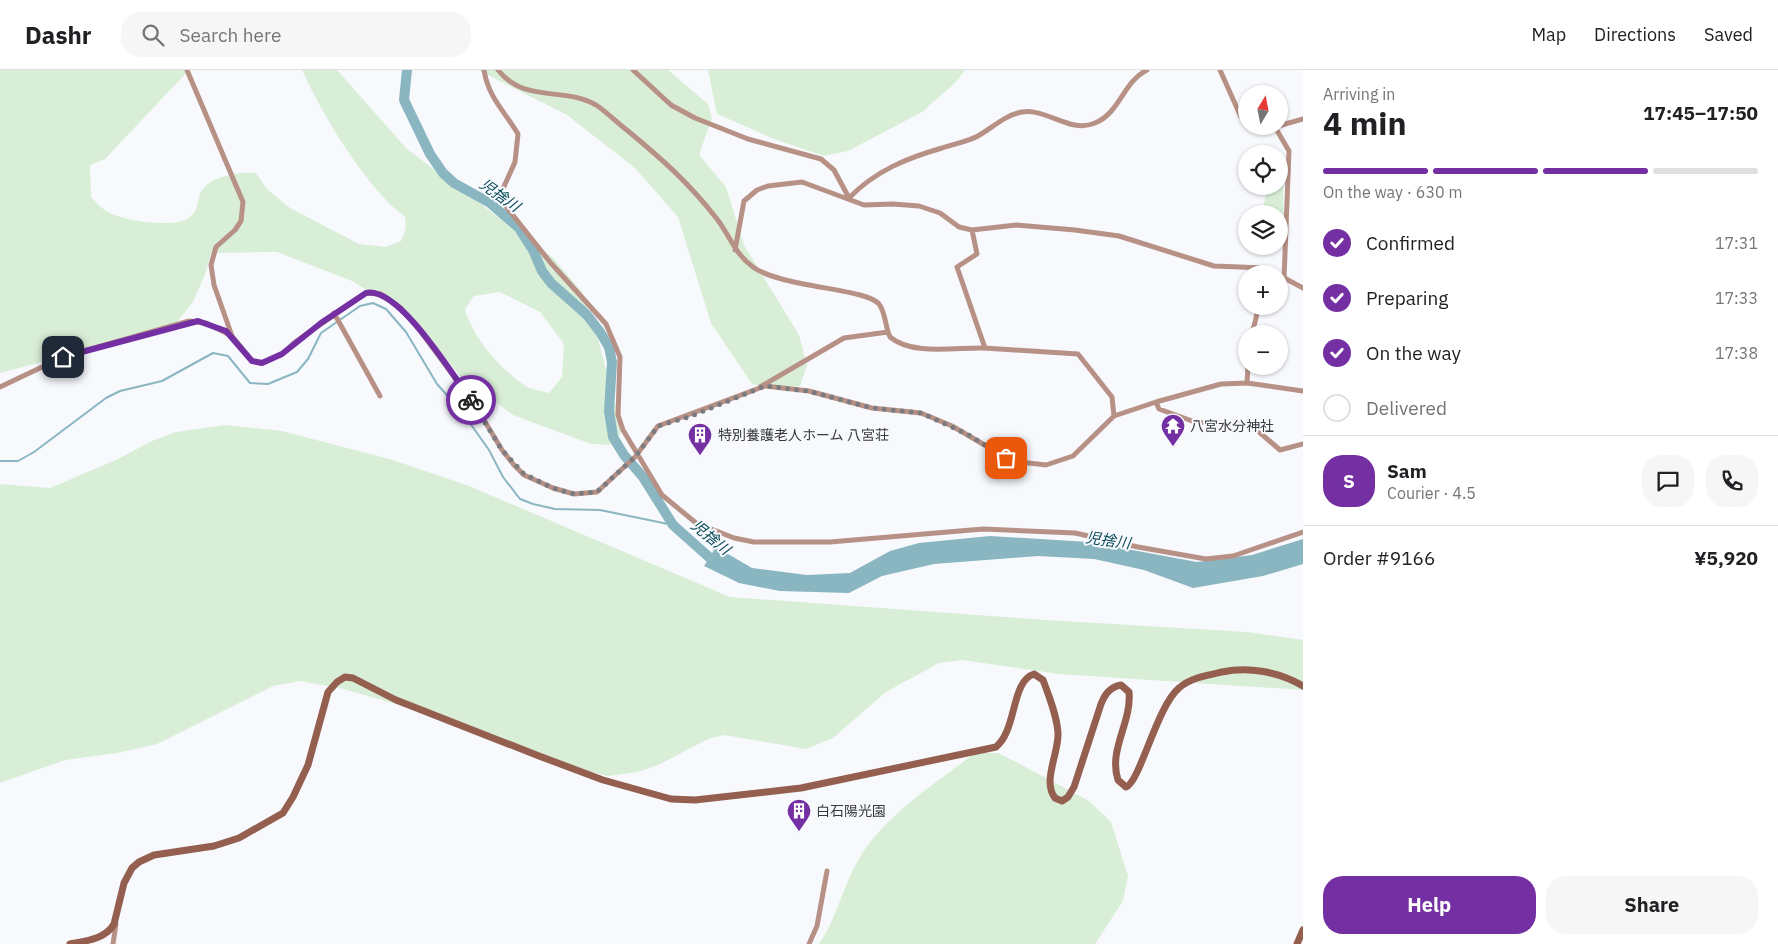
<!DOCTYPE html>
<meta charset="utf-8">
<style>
:root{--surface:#fff;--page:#f6f6f6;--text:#202124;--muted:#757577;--line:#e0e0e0;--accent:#742fa3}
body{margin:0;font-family:"IBM Plex Sans","Noto Sans JP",sans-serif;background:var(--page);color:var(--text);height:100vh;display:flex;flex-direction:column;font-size:19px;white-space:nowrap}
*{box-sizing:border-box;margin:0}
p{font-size:16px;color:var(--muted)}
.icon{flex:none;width:28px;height:28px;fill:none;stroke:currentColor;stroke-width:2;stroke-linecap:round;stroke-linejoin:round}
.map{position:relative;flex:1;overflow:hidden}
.sheet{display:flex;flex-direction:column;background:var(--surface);width:475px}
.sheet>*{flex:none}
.needle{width:32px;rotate:10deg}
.tools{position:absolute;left:1238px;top:15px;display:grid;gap:10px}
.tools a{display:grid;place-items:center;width:50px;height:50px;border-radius:50%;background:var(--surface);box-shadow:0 1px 4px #0004;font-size:25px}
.pin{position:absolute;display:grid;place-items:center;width:42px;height:42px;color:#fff;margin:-21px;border-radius:10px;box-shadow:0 2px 8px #0006}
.courier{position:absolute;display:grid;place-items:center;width:50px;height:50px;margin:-25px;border:4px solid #742fa3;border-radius:50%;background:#fff;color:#222;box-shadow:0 1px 6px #0007}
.overview em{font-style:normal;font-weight:700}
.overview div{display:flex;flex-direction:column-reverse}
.overview{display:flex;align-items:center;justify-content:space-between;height:85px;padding:0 20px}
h1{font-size:32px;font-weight:700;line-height:38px}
.bar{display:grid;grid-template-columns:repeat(4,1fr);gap:8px 5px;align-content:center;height:60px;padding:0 20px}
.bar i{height:6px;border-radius:4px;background:var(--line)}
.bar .selected{background:var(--accent)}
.bar p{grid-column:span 4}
.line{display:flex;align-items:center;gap:12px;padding:0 20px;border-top:1px solid var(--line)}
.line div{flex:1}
.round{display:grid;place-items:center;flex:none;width:52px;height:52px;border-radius:20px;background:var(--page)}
ol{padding:0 20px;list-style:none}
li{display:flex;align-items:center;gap:15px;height:55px}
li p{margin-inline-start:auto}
li .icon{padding:5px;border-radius:50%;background:var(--accent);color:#fff;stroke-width:4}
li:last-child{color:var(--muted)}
li i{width:28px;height:28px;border:2px solid var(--line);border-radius:50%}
.action{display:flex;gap:10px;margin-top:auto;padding:10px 20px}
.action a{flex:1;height:58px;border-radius:20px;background:var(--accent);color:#fff;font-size:20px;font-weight:700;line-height:58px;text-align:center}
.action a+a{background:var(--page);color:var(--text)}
header{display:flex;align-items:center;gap:30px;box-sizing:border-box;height:70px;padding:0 25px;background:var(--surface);border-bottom:1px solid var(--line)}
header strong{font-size:24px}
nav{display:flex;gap:28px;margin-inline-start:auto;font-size:18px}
.search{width:350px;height:45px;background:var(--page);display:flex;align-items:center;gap:12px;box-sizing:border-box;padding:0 18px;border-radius:20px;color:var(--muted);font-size:19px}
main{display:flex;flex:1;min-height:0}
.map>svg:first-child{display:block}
.green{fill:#d9eed7;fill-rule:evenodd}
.water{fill:#89b6c1}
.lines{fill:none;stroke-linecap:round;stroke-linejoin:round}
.stream{stroke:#89b6c1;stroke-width:2}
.river{stroke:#89b6c1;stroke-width:10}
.street{stroke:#b89186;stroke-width:5}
.secondary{stroke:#955f50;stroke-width:7}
.done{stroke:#7b7c80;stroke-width:5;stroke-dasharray:0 9}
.route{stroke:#742fa3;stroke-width:6}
.labels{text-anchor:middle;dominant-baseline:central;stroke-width:4;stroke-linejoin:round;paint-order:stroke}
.poi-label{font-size:14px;fill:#38393d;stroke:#f7f9fd;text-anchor:start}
.water-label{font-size:15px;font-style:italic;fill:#094b58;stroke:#f7f9fd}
</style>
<header>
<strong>Dashr</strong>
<div class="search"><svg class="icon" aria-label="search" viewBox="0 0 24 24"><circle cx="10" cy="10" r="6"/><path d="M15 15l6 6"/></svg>Search here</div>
<nav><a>Map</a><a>Directions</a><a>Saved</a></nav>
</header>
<main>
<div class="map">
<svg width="1303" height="874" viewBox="0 0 1303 874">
<rect width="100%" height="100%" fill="#f7f9fd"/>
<path class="green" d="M0 0H189L105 89 90 95 91 127C96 132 102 139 108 142 124 151 176 159 190 147 198 140 197 135 199 127 205 106 238 102 256 103L267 119 290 138 359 174 385 177 401 171 406 158 405 147C366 118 322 44 302 0H337L407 79 553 188 582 222 599 273 622 360 614 375 591 374 513 345 461 307 411 247 352 211 277 182 211 183 206 202 193 232 173 257 0 303ZM500 222 540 242 564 274 562 307 549 323C542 321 533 320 527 317 502 301 472 267 465 239L474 226Z
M478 0H668L708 34 712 48 699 85 726 117 744 175 799 265 807 295 800 316 774 318 752 314 711 253 678 147 635 98 567 45Z
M708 0H965L956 12 922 42 848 81 824 86 774 69 717 44Z
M1279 111H1283L1284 170H1279V144H1262L1266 123 1250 119V116H1279Z
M225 355 282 361 393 390 469 416 730 527 1046 550 1247 562 1303 570V620L1059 604 962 590 939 593 886 622 833 668 806 679 724 665 708 669 658 695 638 702 608 706 559 694 520 675 423 642 340 618 300 611 273 616 157 674 117 683 65 690 0 713V414L50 418 116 390 152 371 176 362Z
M975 683H998L1018 693 1089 731 1111 752 1128 806 1123 831 1095 874H819C838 847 843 813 862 784 889 742 936 713 975 683Z"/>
<path class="water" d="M990 466 1089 472 1197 492 1252 485 1303 469V494L1263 506 1193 518 1144 500 1094 489 1038 486 934 494 882 506 849 523 780 521 739 513 704 496 716 477 752 498 807 505 850 503 890 481 919 473Z"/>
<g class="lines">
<path class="stream" d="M0 391H18L34 382 106 328 120 321 162 311 213 283 228 286 250 313 268 314 297 302 308 289 321 263 360 236 373 233 386 239 406 262 437 314 462 342 489 380 503 407 520 429 533 434 555 439 600 440 673 455"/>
<path class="river" d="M407 0 404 30 430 84 443 103 454 113 490 133 519 158 533 180 542 201 551 213 587 245 600 262 609 277 612 292 609 341 613 367 624 385 643 407 673 455 719 496"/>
<path class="street" d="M187 0 243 132 241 151 235 160 216 177 211 195 214 215 232 266 252 291 262 293 282 284 295 272 366 223 381 224 401 238 421 262 475 335 502 380 514 395 524 405 553 418 574 424 597 422 635 387 658 356 765 316 809 321 872 338 921 343 952 356 1012 391 1046 395 1073 386 1114 346 1156 332 1221 314 1247 313 1303 321
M484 0C488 27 505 42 518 64L515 92 502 121 504 134 550 192 606 254 620 287 618 345 623 360 662 425 696 453 734 468 754 472H830L983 459 1075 463 1138 477 1206 489 1233 486 1303 462
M498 0C525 34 563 16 596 35 607 42 617 53 628 61 663 90 689 113 717 149 730 166 735 184 753 197 782 218 866 218 879 234 886 243 885 257 890 267 912 286 957 277 984 278 1016 280 1047 282 1078 284L1112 327 1114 346
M633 0 671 35 695 48 748 69 821 89 834 100 849 128
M1220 0 1241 47 1246 49
M1271 56 1275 57 1303 49
M1275 57 1289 81 1284 209 1282 222 1279 224
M849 128C875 101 907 88 942 78 953 74 967 72 978 66 992 58 1005 45 1022 42 1047 38 1070 64 1095 53 1120 43 1123 12 1147 0
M972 160 977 184 957 197 985 278
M735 180 744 131 757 120 768 116 802 112 864 135 893 134 919 136 940 143 959 157 972 160 1016 155 1075 160 1119 166 1214 196 1265 198 1276 204
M1279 205 1303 218
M334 243 380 326
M1252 264 1259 236
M1247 313 1248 296
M0 317 63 287 189 251 206 253 232 266
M760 317 844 268 888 262
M1156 332 1159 339 1195 352 1251 355 1280 380 1303 374
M113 874 116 854
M809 874 817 856 827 801"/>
<path class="secondary" d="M70 874C85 871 106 869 114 854L124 813 132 798 139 792 154 785 214 776 239 768 283 743 293 727 308 695 328 622 337 612 345 607 353 608 396 630 539 686 603 710 671 729 695 730 801 718 996 677C1017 660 1011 611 1034 604L1043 610C1049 626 1057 646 1058 663 1059 683 1042 711 1055 728L1062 731 1068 727 1074 717 1101 634C1105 624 1110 617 1121 615L1129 622C1132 652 1108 680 1118 710L1126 717C1140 712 1157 636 1179 618 1190 608 1208 605 1222 602 1248 596 1280 602 1303 616
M1297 874 1303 860"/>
</g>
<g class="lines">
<path class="done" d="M471 330 502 380 524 404 553 418 574 424 597 422 635 387 658 356 689 347 765 316 808 321 872 338 921 343 969 365 1006 388"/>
<path class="route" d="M63 287 198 251 226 261 252 291 262 293 282 284 321 253 366 223C399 216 453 306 471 330"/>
</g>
<defs>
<symbol id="temple-pin" viewBox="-11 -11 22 30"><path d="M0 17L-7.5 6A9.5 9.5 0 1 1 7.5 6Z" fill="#742fa3" stroke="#f7f9fd"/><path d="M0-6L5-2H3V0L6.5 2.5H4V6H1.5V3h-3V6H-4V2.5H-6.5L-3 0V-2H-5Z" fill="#fff"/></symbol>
<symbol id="building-pin" viewBox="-11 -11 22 30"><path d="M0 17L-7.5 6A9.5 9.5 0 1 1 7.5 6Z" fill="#742fa3" stroke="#f7f9fd"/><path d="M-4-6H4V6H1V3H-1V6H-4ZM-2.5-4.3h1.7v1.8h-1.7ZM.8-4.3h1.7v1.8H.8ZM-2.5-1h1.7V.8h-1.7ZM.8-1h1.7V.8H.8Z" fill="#fff"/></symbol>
</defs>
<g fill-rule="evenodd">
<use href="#temple-pin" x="1159" y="342" width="28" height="38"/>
<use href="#building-pin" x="686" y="351" width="28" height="38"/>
<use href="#building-pin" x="785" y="727" width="28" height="38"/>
</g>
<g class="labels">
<g class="poi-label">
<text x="1190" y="356">八宮水分神社</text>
<text x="718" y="365">特別養護老人ホーム 八宮荘</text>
<text x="816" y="741">白石陽光園</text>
</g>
<g class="water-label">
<text transform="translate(500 125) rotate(35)">児捨川</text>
<text transform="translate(711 467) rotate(39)">児捨川</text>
<text transform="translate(1108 470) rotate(8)">児捨川</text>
</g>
</g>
</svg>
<div class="tools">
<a><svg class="needle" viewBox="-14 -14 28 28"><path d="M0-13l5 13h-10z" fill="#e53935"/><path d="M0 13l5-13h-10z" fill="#757577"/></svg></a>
<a><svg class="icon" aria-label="locate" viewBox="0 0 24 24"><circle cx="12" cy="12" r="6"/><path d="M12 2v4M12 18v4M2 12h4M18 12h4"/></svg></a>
<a><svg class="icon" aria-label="layers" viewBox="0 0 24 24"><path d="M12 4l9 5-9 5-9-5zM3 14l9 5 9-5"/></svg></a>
<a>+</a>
<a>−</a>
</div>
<div class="pin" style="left:1006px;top:388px;background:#ea580c"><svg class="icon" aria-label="bag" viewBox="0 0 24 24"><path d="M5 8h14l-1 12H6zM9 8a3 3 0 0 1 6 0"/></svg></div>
<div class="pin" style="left:63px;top:287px;background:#1f2937"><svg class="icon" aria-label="home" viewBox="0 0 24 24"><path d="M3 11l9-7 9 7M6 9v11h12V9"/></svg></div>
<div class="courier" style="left:471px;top:330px"><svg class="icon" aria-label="bike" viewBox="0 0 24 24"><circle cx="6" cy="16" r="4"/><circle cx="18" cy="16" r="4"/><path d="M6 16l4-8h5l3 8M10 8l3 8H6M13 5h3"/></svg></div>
</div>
<section class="sheet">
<div class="overview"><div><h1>4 min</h1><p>Arriving in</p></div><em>17:45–17:50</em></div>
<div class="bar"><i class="selected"></i><i class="selected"></i><i class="selected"></i><i></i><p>On the way · 630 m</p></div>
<ol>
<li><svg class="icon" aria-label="check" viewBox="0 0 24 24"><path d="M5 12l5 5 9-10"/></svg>Confirmed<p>17:31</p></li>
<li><svg class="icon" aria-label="check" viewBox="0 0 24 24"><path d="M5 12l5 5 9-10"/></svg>Preparing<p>17:33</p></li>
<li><svg class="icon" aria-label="check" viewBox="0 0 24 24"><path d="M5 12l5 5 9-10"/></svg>On the way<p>17:38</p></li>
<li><i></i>Delivered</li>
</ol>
<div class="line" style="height:90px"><b class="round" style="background:var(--accent);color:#fff">S</b><div><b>Sam</b><p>Courier · 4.5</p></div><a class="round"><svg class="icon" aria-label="chat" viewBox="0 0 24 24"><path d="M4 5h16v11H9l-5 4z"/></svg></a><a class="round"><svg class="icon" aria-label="phone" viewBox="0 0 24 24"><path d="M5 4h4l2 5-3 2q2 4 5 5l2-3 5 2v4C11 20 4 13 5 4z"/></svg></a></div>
<div class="line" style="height:65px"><div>Order #9166</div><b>¥5,920</b></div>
<div class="action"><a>Help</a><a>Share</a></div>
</section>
</main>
